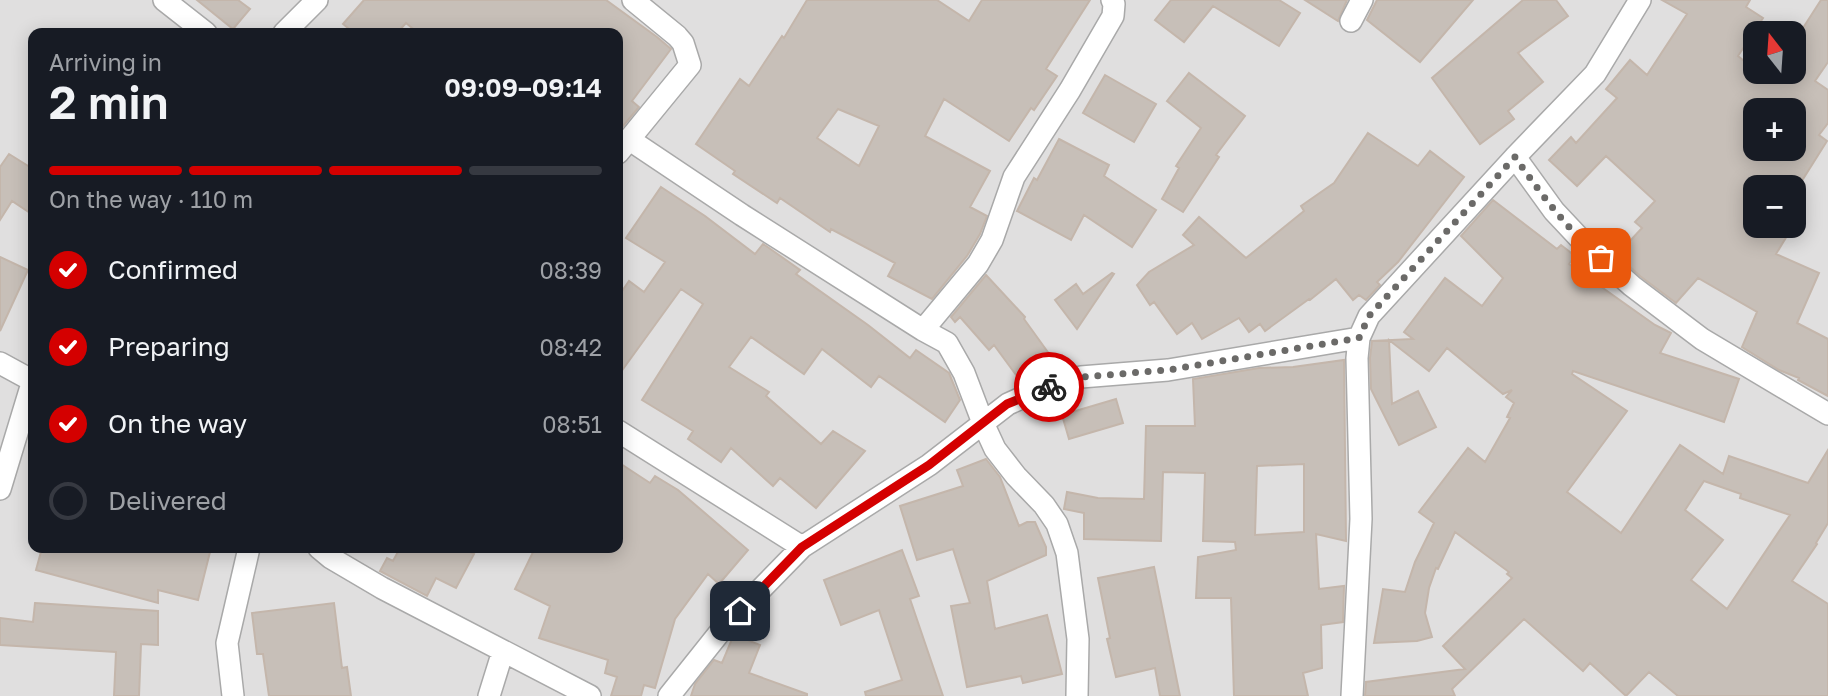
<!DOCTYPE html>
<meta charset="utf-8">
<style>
:root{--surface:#171b24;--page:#242831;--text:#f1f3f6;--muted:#9ea1a6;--line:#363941;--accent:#d40000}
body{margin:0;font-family:"Golos Text",sans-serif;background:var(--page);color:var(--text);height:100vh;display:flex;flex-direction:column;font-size:26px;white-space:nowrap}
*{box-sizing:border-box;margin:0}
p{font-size:23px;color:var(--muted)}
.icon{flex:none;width:38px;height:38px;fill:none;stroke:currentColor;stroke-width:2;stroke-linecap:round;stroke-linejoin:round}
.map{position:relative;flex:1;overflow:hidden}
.details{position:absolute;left:28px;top:28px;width:595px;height:525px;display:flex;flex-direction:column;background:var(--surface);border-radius:14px;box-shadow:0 4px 18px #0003}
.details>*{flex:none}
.needle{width:46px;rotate:343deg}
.controls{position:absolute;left:1743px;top:21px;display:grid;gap:14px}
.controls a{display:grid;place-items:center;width:63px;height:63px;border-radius:14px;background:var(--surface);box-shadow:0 4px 18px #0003;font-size:35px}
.pin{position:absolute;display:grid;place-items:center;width:60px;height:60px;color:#fff;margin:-30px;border-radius:14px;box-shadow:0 4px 10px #0006}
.courier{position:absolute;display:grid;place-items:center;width:70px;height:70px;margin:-35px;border:5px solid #d40000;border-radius:50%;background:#fff;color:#222;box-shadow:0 2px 9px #0007}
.headline em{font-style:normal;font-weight:600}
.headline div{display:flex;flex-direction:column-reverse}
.headline{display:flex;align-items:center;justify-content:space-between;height:119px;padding:0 21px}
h1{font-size:46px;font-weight:600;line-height:52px}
.bar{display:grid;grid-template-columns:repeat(4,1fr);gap:10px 7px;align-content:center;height:84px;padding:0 21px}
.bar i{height:9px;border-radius:5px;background:var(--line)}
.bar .active{background:var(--accent)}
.bar p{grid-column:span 4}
ol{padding:0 21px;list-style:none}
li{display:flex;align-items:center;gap:21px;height:77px}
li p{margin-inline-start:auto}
li .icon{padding:7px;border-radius:50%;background:var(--accent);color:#fff;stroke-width:4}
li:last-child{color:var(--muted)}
li i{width:38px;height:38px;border:4px solid var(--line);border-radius:50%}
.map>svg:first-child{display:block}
.residential{fill:#e0dfdf;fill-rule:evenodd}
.building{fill:#c7bfb8;stroke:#c4b6ab;stroke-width:2;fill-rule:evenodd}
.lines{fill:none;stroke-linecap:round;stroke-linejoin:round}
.street-casing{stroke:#a9a9a9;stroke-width:24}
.street{stroke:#fff;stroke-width:21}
.done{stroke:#6b6a68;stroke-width:7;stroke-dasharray:0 12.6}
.route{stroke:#d40000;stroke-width:9}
</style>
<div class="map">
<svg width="1828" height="696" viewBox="0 0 1828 696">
<rect width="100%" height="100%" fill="#f2efe9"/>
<path class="residential" d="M0 0H1828V696H0ZM33 33H618V548H33ZM1755 33H1794V72H1755ZM1755 110H1794V149H1755ZM1755 187H1794V226H1755Z"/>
<path class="building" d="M197 0H238L250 9 233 29Z
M364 0H606L657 37 671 49 632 101 639 107 618 132V33H418L406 23 397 33H354L343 24Z
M807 0H937L969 21 982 0H1090L1046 69 1057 76 1034 110 1031 108 1009 141 944 99 925 136 990 171 970 207 987 216 980 234 967 256 932 299 888 276 895 263 831 229 830 232 780 198 777 203 733 174 735 171 696 144 740 79 749 86 782 36 784 38ZM838 109 879 126 859 166 817 138Z
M1171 0H1279L1300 13 1279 46 1213 6 1184 42 1155 20Z
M1305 0H1347L1338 21Z
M1377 0H1473L1420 62 1367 20Z
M1523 0H1556L1568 16 1518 53 1543 82 1508 111 1514 119 1480 144 1432 78Z
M1662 0H1750L1746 7 1763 18 1738 56 1755 70V72H1794V42L1821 0H1828V62L1815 81 1828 90V123L1819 135 1827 141 1798 187H1755V226H1793L1776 254 1819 273 1797 323 1828 339V396L1798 380 1799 378 1779 370 1742 347 1757 312 1698 278 1676 303 1640 276 1617 255 1642 228 1635 222 1655 201 1606 156 1577 186 1549 160 1571 137 1576 143 1617 98 1606 89 1630 60 1647 75 1687 14ZM1755 110H1794V149H1755Z
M1189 73 1245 116 1216 155 1219 157 1183 212 1162 199 1179 168 1176 166 1201 128 1167 101Z
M1105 75 1156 104 1134 142 1083 113Z
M1368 133 1418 166 1430 151 1464 177 1398 262 1377 282 1380 285 1366 300 1359 295 1353 300 1336 279 1310 300 1309 299 1265 331 1260 324 1249 332 1239 318 1202 339 1192 323 1177 334 1154 302 1150 305 1137 285 1149 272 1194 245 1183 235 1199 217 1246 258 1304 211 1301 206 1334 183Z
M1059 139 1109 165 1104 176 1156 210 1132 247 1084 215 1071 240 1017 211 1034 178 1037 180Z
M9 154 33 169V215L12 201 0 220V167Z
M661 187 705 216 755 254 763 244 769 248 800 270 796 274 868 325 910 358 916 350 949 373 960 400 945 422 879 376 871 387 822 349 804 374 751 337 729 367 769 392 766 396 821 444 833 431 865 451 816 508 780 478 773 486 731 448 721 462 688 439 693 431 642 400 703 304 681 289 618 376V297L629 281 644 292 665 262 626 238Z
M1493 200 1557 249 1561 245 1575 256 1569 264 1655 325 1671 333 1660 353 1739 379 1724 422 1573 371 1572 374 1627 411 1567 492 1621 533 1680 445 1723 474 1729 456 1808 483 1828 450V523L1816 543 1817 544 1792 581 1828 604V696H1678L1649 672 1626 696 1590 663 1583 671 1524 619 1452 689 1455 696H1365L1366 682 1465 669 1443 646 1512 578 1507 574 1509 572 1455 532 1438 569 1436 568 1429 588 1425 613 1432 637 1417 641 1374 643 1383 589 1405 592 1415 562 1434 523 1419 512 1468 448 1485 462 1510 418 1507 417 1514 403 1506 397 1512 390 1503 394 1447 348 1429 371 1389 340 1392 404 1418 391 1436 427 1399 445 1371 389 1370 358 1372 341 1413 339 1404 332 1445 278 1482 306 1503 278 1461 236ZM1704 481 1741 494 1740 498 1790 515 1727 609 1691 580 1723 540 1685 510Z
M0 257 28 270 0 331Z
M1112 273 1114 274 1077 329 1055 300 1076 284 1083 294Z
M986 275 1025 317 1024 319 1055 362 1034 378 1022 383 994 345 989 350 960 317 955 322 951 317Z
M1344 360 1346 541 1316 534 1319 589 1344 586 1343 622 1321 625 1322 668 1303 673 1308 696H1234L1231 598H1196L1198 557 1236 550 1235 542 1203 541 1205 473 1163 472 1161 541 1084 539V513L1064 509 1067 492 1098 498 1144 499 1146 426H1195L1193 379 1259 368 1293 367ZM1304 464V532H1305L1255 535 1257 466Z
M1116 399 1123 423 1069 439 1062 415Z
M986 459 1000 477 1019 526 1027 522H1035L1046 547V555L987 581 995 629 1047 615 1062 674 1023 683 1021 676 967 687 951 606 970 603 953 549 917 560 900 506 963 486 957 470Z
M618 462 650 483 655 476 678 490 748 550 719 584 708 574 675 619 655 688 644 685 641 696H611L617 677 605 673 608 660 539 638 550 606 515 589 535 548H618Z
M42 548H211L198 600 158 590V603L36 570Z
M400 548H462L474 554 456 588 436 578 427 596 380 571 387 558 393 561Z
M902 550 919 596 910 599 943 696H866L865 692 902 680 879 610 841 625 824 580Z
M1154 567 1180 696H1160L1155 668 1116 677 1107 639 1110 638 1098 578Z
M35 603 158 611V645L141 644 139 696H114L116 652 0 645V618L33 622Z
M334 603 342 668 347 667 351 696H269L263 654H257L252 613Z
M735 635 760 645 749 673 807 694V696H691L695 684 714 660 722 663 732 639Z"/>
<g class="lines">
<defs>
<path id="street" d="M164 0 206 33
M1351 21 1362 0
M284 33 317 0
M630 140 742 215 923 330 947 343 964 373 983 423 995 449 1016 476 1044 505 1057 524 1067 553 1078 639 1077 696
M618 153 690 65 683 43 677 36 633 0
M1515 157 1554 211 1585 244 1632 286 1702 339 1828 414
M923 330 978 264 992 240 1014 177 1070 90 1113 16 1114 4 1112 0
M0 363 33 381
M618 431 802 547
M0 489 33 380
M319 548 331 558 382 588 590 696
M233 696 227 643 249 548
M489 696 503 651
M669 696 724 627 802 547 929 465 1008 404 1039 390 1081 377 1168 370 1359 338
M1352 696 1361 519 1357 358 1359 338 1369 316 1515 157 1595 74 1640 0"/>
</defs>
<use href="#street" class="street-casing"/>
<use href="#street" class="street"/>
</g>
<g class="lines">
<path class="done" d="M1049 387 1081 377 1168 370 1359 338 1369 316 1515 157C1541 194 1567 229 1601 258"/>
<path class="route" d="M740 611 802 547 929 465 1007 404 1049 387"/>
</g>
</svg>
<div class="controls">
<a><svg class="needle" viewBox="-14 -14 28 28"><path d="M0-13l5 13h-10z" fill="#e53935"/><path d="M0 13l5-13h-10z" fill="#9ea1a6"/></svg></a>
<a>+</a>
<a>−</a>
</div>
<div class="pin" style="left:1601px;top:258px;background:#ea580c"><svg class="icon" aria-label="bag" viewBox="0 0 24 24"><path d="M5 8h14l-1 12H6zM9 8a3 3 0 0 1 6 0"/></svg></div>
<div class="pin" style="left:740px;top:611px;background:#1f2937"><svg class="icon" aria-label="home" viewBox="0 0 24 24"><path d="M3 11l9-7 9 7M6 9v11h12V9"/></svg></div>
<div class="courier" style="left:1049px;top:387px"><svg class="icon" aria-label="bike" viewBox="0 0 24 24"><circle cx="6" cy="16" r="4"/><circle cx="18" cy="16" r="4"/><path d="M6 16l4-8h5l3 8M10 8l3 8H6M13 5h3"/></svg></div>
<section class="details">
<div class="headline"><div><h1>2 min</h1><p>Arriving in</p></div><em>09:09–09:14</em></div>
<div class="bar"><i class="active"></i><i class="active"></i><i class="active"></i><i></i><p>On the way · 110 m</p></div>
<ol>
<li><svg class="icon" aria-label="check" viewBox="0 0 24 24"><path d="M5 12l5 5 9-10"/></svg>Confirmed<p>08:39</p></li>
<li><svg class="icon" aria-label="check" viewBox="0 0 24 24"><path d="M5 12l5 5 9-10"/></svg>Preparing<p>08:42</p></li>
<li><svg class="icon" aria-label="check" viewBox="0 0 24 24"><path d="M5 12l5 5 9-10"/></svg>On the way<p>08:51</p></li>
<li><i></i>Delivered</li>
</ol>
</section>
</div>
